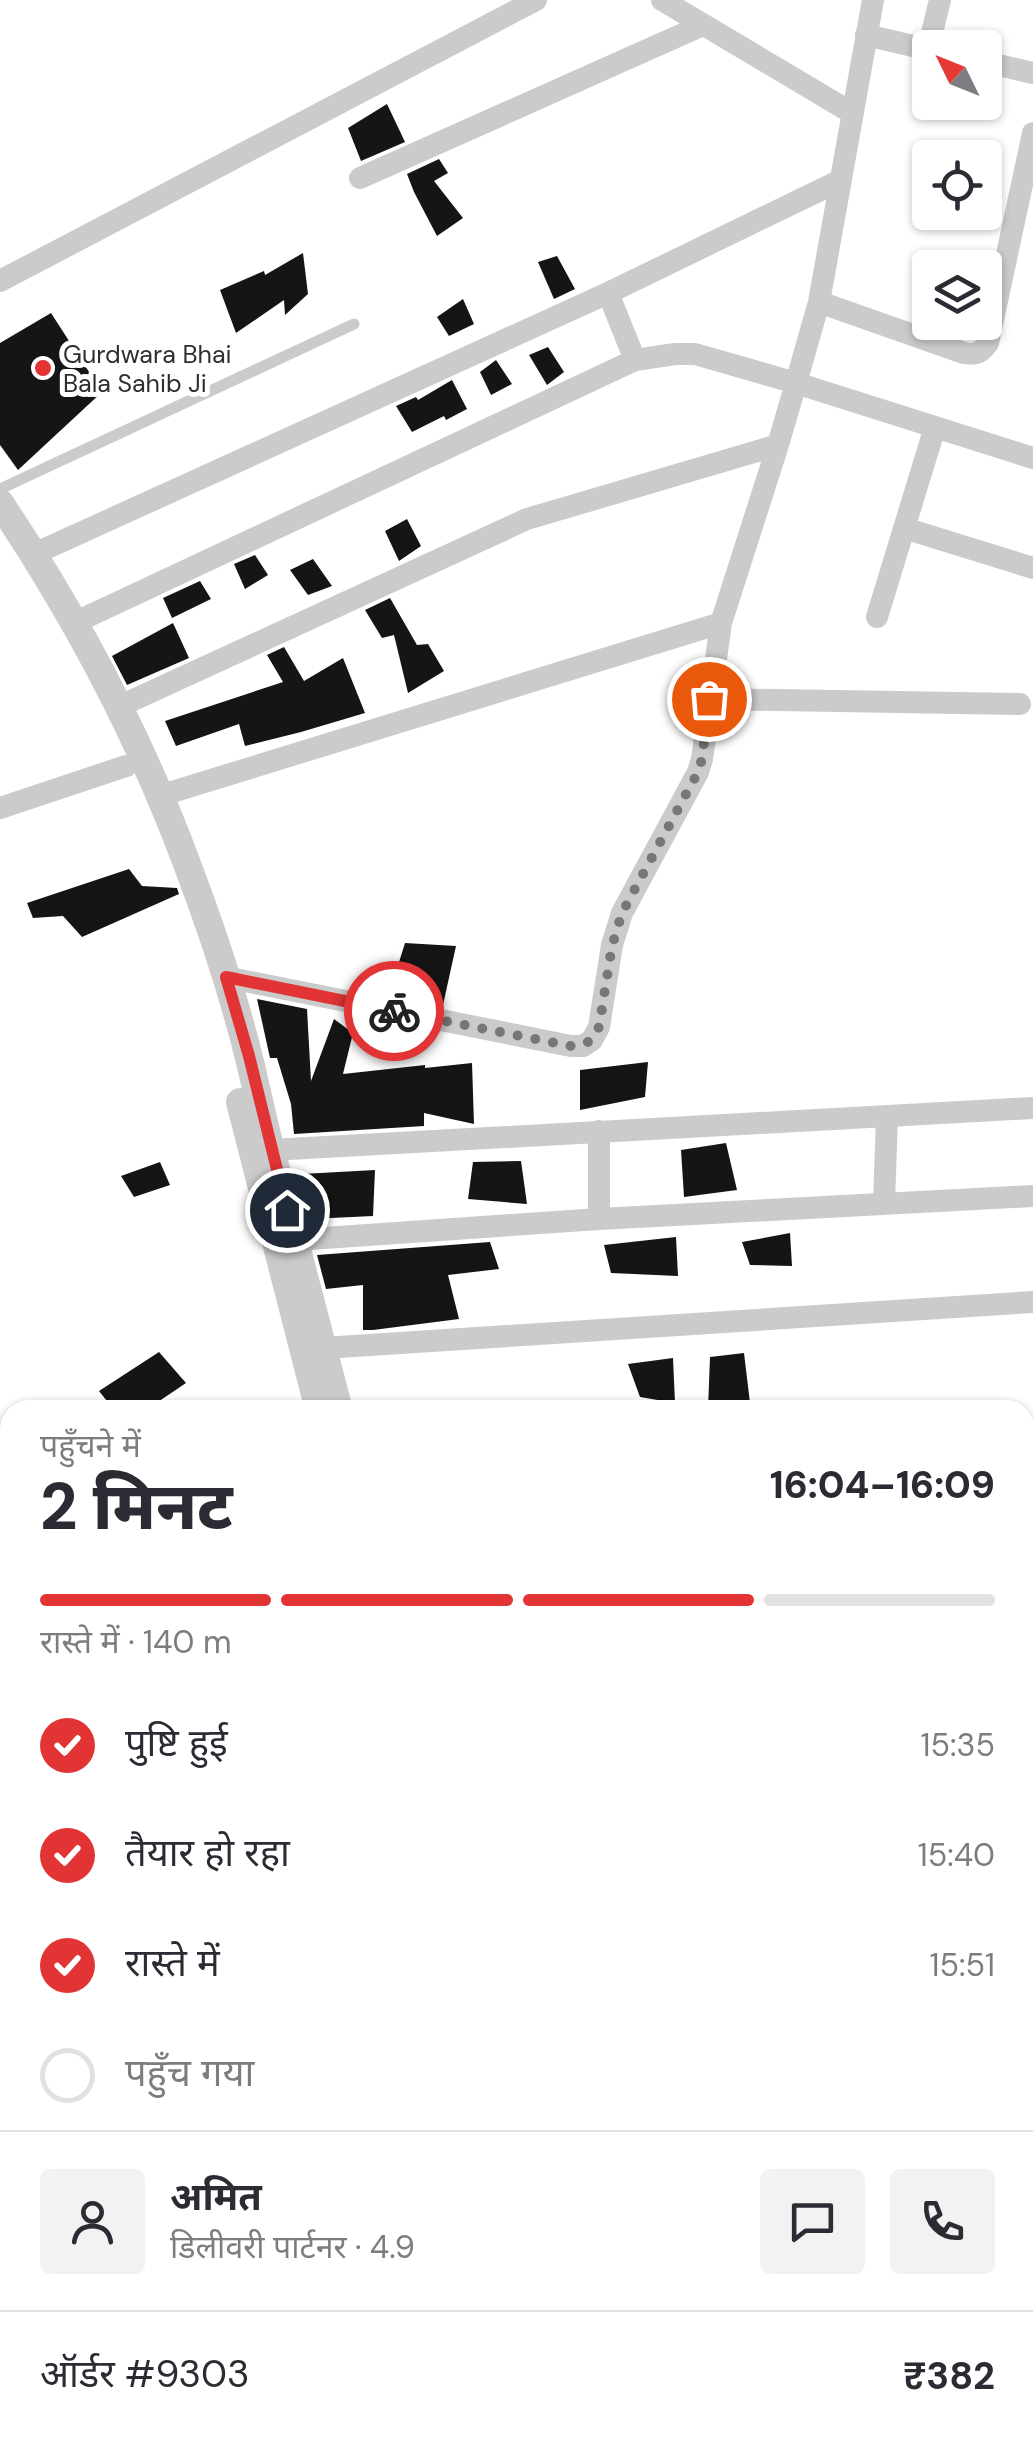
<!DOCTYPE html>
<html lang="hi">
<meta charset="utf-8">
<style>
:root{--surface:#fff;--page:#f2f2f3;--text:#2b2b33;--muted:#7c7c81;--line:#e1e1e2;--accent:#e23434}
body{margin:0;font-family:"DM Sans","Noto Sans Devanagari",sans-serif;background:var(--page);color:var(--text);height:100vh;display:flex;flex-direction:column;font-size:38px;white-space:nowrap}
*{box-sizing:border-box;margin:0}
p{font-size:32px;color:var(--muted)}
.icon{flex:none;width:55px;height:55px;fill:none;stroke:currentColor;stroke-width:2;stroke-linecap:round;stroke-linejoin:round}
.map{position:relative;flex:1;overflow:hidden}
.drawer{position:absolute;left:0px;top:1400px;width:1035px;height:1060px;display:flex;flex-direction:column;background:var(--surface);border-radius:30px 30px 0 0;box-shadow:0 2px 8px #0004}
.drawer>*{flex:none}
.needle{width:65px;rotate:313deg}
.tools{position:absolute;left:912px;top:30px;display:grid;gap:20px}
.tools a{display:grid;place-items:center;width:90px;height:90px;border-radius:10px;background:var(--surface);box-shadow:0 2px 8px #0004;font-size:50px}
.pin{position:absolute;display:grid;place-items:center;width:85px;height:85px;color:#fff;margin:-42px;border:5px solid #fff;border-radius:50%;box-shadow:0 2px 10px #0007}
.courier{position:absolute;display:grid;place-items:center;width:100px;height:100px;margin:-50px;border:8px solid #e23434;border-radius:50%;background:#fff;color:#222;box-shadow:0 2px 12px #0007}
.head em{font-style:normal;font-weight:800}
.head div{display:flex;flex-direction:column-reverse}
.head{display:flex;align-items:center;justify-content:space-between;height:170px;padding:0 40px}
h1{font-size:65px;font-weight:800;line-height:75px}
.bar{display:grid;grid-template-columns:repeat(4,1fr);gap:15px 10px;align-content:center;height:120px;padding:0 40px}
.bar i{height:12px;border-radius:8px;background:var(--line)}
.bar .active{background:var(--accent)}
.bar p{grid-column:span 4}
.line{display:flex;align-items:center;gap:25px;padding:0 40px;border-top:2px solid var(--line)}
.line div{flex:1}
.round{display:grid;place-items:center;flex:none;width:105px;height:105px;border-radius:10px;background:var(--page)}
ol{padding:0 40px;list-style:none}
li{display:flex;align-items:center;gap:30px;height:110px}
li p{margin-inline-start:auto}
li .icon{padding:10px;border-radius:50%;background:var(--accent);color:#fff;stroke-width:4}
li:last-child{color:var(--muted)}
li i{width:55px;height:55px;border:5px solid var(--line);border-radius:50%}
.map>svg:first-child{display:block}
.building{fill:#151515}
.lines{fill:none;stroke-linecap:round;stroke-linejoin:round}
.service{stroke:#cbcbcb;stroke-width:11}
.minor{stroke:#cbcbcb;stroke-width:22}
.tertiary{stroke:#cbcbcb;stroke-width:28}
.done{stroke:#777;stroke-width:10;stroke-dasharray:0 18}
.route{stroke:#e23434;stroke-width:12}
.poi-dot{fill:#e23434;stroke:#fff;stroke-width:4}
.labels{text-anchor:middle;dominant-baseline:central;stroke-width:10;stroke-linejoin:round;paint-order:stroke}
.poi-label{font-size:25px;fill:#2e2e2e;stroke:#fff;text-anchor:start}
</style>
<div class="map">
<svg width="1033" height="2460" viewBox="0 0 1033 2460">
<rect width="100%" height="100%" fill="#fff"/>
<path class="building" d="M387 104 405 142 361 161 348 128Z
M439 159 448 173 434 181 463 218 437 236 414 192 407 174Z
M303 253 308 294 285 315 284 300 236 333 220 290 264 271 265 275Z
M557 256 575 289 554 299 538 262Z
M463 299 474 324 449 336 437 317Z
M51 313 102 392 18 470 0 445V343Z
M548 347 564 372 547 385 529 355Z
M496 360 512 384 491 395 480 372Z
M452 380 467 409 446 420 444 416 412 432 396 406 416 397 418 400Z
M407 519 421 546 399 561 385 531Z
M255 555 268 575 245 589 234 564Z
M313 559 332 586 308 595 290 570Z
M200 581 211 599 172 618 163 598Z
M390 598 417 645 428 644 444 671 408 693 394 635 382 638 365 610Z
M173 623 189 658 127 685 112 656Z
M284 647 304 681 343 658 365 713 301 732 245 746 239 724 176 746 165 721 283 682 267 655Z
M129 869 142 886 177 888 179 894 82 937 63 916 33 918 27 903Z
M405 943 456 946 443 1005 422 1001 421 982 394 978Z
M257 999 307 1009 311 1081 334 1019 353 1033 343 1074 425 1065V1068L472 1063 474 1124 424 1113V1126L294 1134 291 1104 277 1058H270Z
M648 1062 645 1097 580 1110V1070Z
M726 1143 737 1190 684 1197 681 1150Z
M521 1161 527 1204 468 1199 473 1162Z
M160 1162 170 1185 134 1197 121 1176Z
M375 1170 373 1216 310 1219 302 1174Z
M790 1233 792 1266 750 1265 742 1242Z
M676 1237 678 1276 611 1273 604 1245Z
M490 1242 499 1269 448 1275 459 1319 373 1330H363V1285L326 1289 317 1255Z
M159 1352 186 1383 146 1410H114L99 1391Z
M744 1353 750 1403 728 1410H708L710 1357Z
M673 1358 675 1403 640 1397 628 1364Z"/>
<g class="lines">
<path class="service" d="M0 489 354 324"/>
<path class="minor" d="M662 0 852 113
M866 35 930 50
M928 49 940 0
M985 62 1033 73
M360 178 703 25
M0 281 536 0
M608 293 635 360
M819 302 964 353C976 355 981 353 988 343L1033 133
M904 528 1033 568
M34 554 608 293 841 180
M877 617 935 427
M74 623 635 360 675 354H695L796 383 819 302 873 0
M709 699 1020 704
M118 707 527 519 778 445 796 383 1033 458
M159 796 721 623
M0 808 126 766
M225 977 571 1046H583L592 1040 599 1027 612 945 622 913 698 772 702 759 721 623 778 445
M271 1150 1033 1108
M884 1204 887 1116
M599 1219V1131
M295 1240 599 1219 1033 1196
M323 1348 1033 1302
M1025 1562H1033
M1025 1862 1033 1860
M0 2281 10 2288
M1025 2326 1033 2323
M0 2433 10 2418
M147 2450 153 2460"/>
<path class="tertiary" d="M0 503C75 615 140 737 187 864 211 927 233 993 249 1058 257 1090 263 1122 272 1154 294 1239 317 1325 339 1410
M240 1102 319 1410
M763 2450 768 2460"/>
</g>
<g class="lines">
<path class="done" d="M394 1011 571 1046C587 1046 592 1041 599 1027L612 946 622 913 698 772 702 759 709 699"/>
<path class="route" d="M287 1210 249 1056 226 977 394 1011"/>
</g>
<circle class="poi-dot" cx="43" cy="368" r="10"/>
<g class="labels">
<g class="poi-label">
<text x="63" y="354">Gurdwara Bhai<tspan x="63" dy="29">Bala Sahib Ji</tspan></text>
</g>
</g>
</svg>
<div class="tools">
<a><svg class="needle" viewBox="-14 -14 28 28"><path d="M0-13l5 13h-10z" fill="#e53935"/><path d="M0 13l5-13h-10z" fill="#7c7c81"/></svg></a>
<a><svg class="icon" aria-label="locate" viewBox="0 0 24 24"><circle cx="12" cy="12" r="6"/><path d="M12 2v4M12 18v4M2 12h4M18 12h4"/></svg></a>
<a><svg class="icon" aria-label="layers" viewBox="0 0 24 24"><path d="M12 4l9 5-9 5-9-5zM3 14l9 5 9-5"/></svg></a>
</div>
<div class="pin" style="left:709px;top:699px;background:#ea580c"><svg class="icon" aria-label="bag" viewBox="0 0 24 24"><path d="M5 8h14l-1 12H6zM9 8a3 3 0 0 1 6 0"/></svg></div>
<div class="pin" style="left:287px;top:1210px;background:#1f2937"><svg class="icon" aria-label="home" viewBox="0 0 24 24"><path d="M3 11l9-7 9 7M6 9v11h12V9"/></svg></div>
<div class="courier" style="left:394px;top:1011px"><svg class="icon" aria-label="bike" viewBox="0 0 24 24"><circle cx="6" cy="16" r="4"/><circle cx="18" cy="16" r="4"/><path d="M6 16l4-8h5l3 8M10 8l3 8H6M13 5h3"/></svg></div>
<section class="drawer">
<div class="head"><div><h1>2 मिनट</h1><p>पहुँचने में</p></div><em>16:04–16:09</em></div>
<div class="bar"><i class="active"></i><i class="active"></i><i class="active"></i><i></i><p>रास्ते में · 140 m</p></div>
<ol>
<li><svg class="icon" aria-label="check" viewBox="0 0 24 24"><path d="M5 12l5 5 9-10"/></svg>पुष्टि हुई<p>15:35</p></li>
<li><svg class="icon" aria-label="check" viewBox="0 0 24 24"><path d="M5 12l5 5 9-10"/></svg>तैयार हो रहा<p>15:40</p></li>
<li><svg class="icon" aria-label="check" viewBox="0 0 24 24"><path d="M5 12l5 5 9-10"/></svg>रास्ते में<p>15:51</p></li>
<li><i></i>पहुँच गया</li>
</ol>
<div class="line" style="height:180px"><a class="round"><svg class="icon" aria-label="person" viewBox="0 0 24 24"><circle cx="12" cy="8" r="4"/><path d="M4 21q1-7 8-7t8 7"/></svg></a><div><b>अमित</b><p>डिलीवरी पार्टनर · 4.9</p></div><a class="round"><svg class="icon" aria-label="chat" viewBox="0 0 24 24"><path d="M4 5h16v11H9l-5 4z"/></svg></a><a class="round"><svg class="icon" aria-label="phone" viewBox="0 0 24 24"><path d="M5 4h4l2 5-3 2q2 4 5 5l2-3 5 2v4C11 20 4 13 5 4z"/></svg></a></div>
<div class="line" style="height:130px"><div>ऑर्डर #9303</div><b>₹382</b></div>
</section>
</div>
